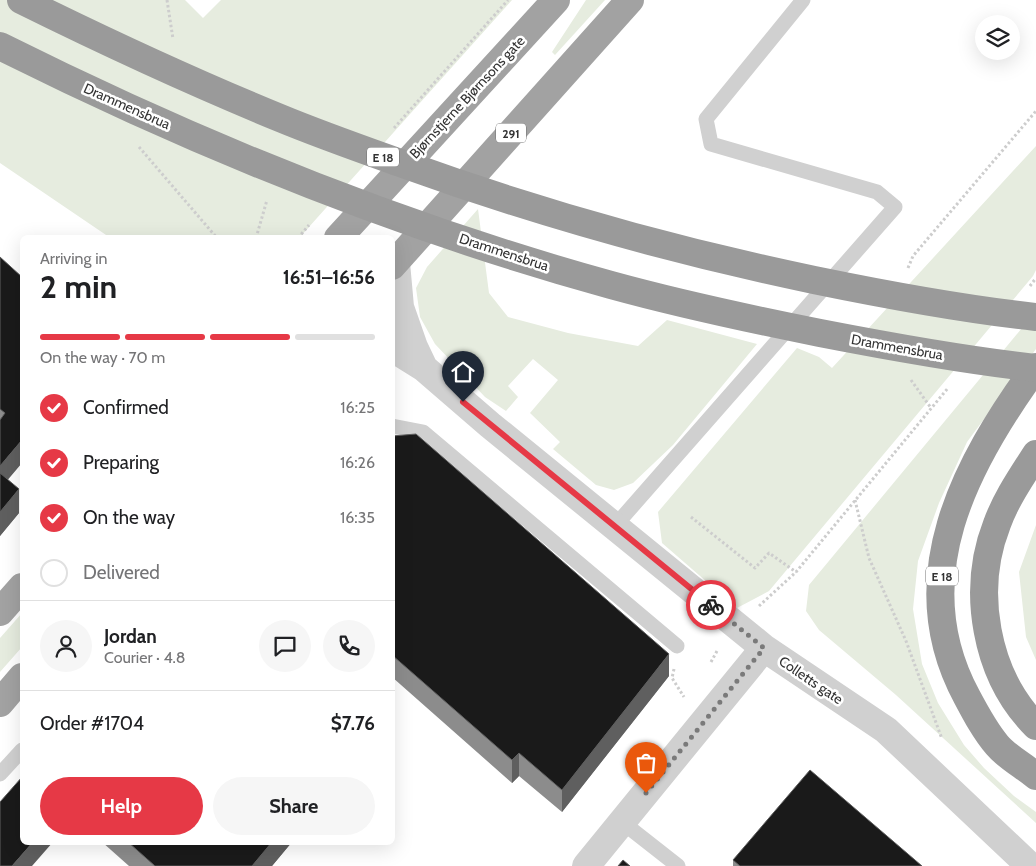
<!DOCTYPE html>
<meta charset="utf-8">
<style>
:root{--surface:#fff;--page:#f6f6f6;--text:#202124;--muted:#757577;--line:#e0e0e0;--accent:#e63946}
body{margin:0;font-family:Cabin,sans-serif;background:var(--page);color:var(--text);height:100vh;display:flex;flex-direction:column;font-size:19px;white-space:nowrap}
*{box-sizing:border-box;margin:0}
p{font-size:16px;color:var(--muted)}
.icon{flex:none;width:28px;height:28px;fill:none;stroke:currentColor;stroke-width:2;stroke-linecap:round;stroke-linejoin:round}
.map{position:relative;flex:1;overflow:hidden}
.drawer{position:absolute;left:20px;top:235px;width:375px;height:610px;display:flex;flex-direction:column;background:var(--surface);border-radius:8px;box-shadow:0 5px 20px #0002}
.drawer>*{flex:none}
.fabs{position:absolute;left:975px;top:15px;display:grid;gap:10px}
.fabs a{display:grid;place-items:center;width:45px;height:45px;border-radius:50%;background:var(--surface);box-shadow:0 5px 20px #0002;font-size:25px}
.pin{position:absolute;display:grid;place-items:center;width:42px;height:42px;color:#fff;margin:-51px -21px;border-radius:50% 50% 50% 0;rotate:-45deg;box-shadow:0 0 5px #0007}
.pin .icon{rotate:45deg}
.courier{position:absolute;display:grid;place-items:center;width:50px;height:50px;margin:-25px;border:4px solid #e63946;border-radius:50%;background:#fff;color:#222;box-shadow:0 1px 6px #0007}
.head em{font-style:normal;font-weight:700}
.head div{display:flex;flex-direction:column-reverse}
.head{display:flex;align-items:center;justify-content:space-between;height:85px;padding:0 20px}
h1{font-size:32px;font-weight:700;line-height:38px}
.bar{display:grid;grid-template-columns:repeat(4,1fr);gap:8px 5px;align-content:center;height:60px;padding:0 20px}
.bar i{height:6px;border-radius:4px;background:var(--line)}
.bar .on{background:var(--accent)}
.bar p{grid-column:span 4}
.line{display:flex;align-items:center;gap:12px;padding:0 20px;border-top:1px solid var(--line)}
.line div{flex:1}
.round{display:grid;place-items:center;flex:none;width:52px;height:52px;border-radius:26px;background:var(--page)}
ol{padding:0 20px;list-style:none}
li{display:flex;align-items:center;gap:15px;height:55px}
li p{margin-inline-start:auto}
li .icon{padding:5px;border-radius:50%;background:var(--accent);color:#fff;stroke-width:4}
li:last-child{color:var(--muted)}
li i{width:28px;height:28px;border:2px solid var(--line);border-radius:50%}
.primary-button{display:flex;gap:10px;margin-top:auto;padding:10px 20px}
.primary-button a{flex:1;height:58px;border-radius:30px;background:var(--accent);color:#fff;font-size:20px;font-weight:700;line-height:58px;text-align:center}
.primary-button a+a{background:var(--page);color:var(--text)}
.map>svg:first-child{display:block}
.green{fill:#e6ecdf}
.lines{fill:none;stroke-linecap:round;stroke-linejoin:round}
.path{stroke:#cdcdcd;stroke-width:3;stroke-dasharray:2.5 2.5;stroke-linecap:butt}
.service{stroke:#d0d0d0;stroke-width:15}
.minor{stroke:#d0d0d0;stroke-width:28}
.trunk{stroke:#a2a2a2;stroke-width:28}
.motorway{stroke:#9a9a9a;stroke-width:28}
.motorway-bridge{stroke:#9a9a9a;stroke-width:28}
.wall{fill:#8c8c8c}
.shaded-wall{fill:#5f5f5f}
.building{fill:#1a1a1a;stroke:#5f5f5f}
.done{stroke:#7a7a7a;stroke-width:5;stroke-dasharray:0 9}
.route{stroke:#e63946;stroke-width:6}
.labels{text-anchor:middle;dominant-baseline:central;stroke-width:5;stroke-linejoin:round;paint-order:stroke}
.shield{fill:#fff;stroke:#707070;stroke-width:1}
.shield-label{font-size:12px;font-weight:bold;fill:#333}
.street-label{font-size:14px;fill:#333;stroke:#fff}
</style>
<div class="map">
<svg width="1036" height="866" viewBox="0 0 1036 866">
<rect width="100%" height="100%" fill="#fff"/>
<path class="green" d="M0 0H185L203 18 221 0H512L300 237H109L0 163Z
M586 0H605L555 55 552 52Z
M1036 146V270L1033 276 769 591 737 608 662 543 658 512 797 348 819 357 832 368Z
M478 209 489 293 508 317 568 333 638 346 667 320 757 344 673 445 633 483 614 490 596 485 553 449 560 442 530 413 558 380 533 359 508 386 518 397 506 411 485 397 435 344 420 317 416 288 427 267Z
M1036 311V349L967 442 939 503 918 561 913 609 922 664 938 703 964 745 984 768 1014 796 1036 812V823L896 695 819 630 806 611 809 585Z
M1036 525V660L1026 637 1019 572Z
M22 613V647L0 672V638Z"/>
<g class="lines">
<path class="path" d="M167 0 173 39
M394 128 508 0
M139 147 217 238
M256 238 267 200
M298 238 309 225
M908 268 913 256 1036 111
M1030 286 1036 278
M911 380 931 408
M855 500 869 558 906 641 942 739
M691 517 755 568 769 553 796 572
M759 606 796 572 948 388
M711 662 717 651
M674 669 672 678 684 697"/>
<path class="service" d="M392 426 423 432 677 646
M614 527 895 207 877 192 711 144 706 119 803 0
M0 774 22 750
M622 822 678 866"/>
<path class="minor" d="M396 263 400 307 414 347 424 368
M392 348 424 368 490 425 764 648 886 730 1030 866
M586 866 764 648"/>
<path class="trunk" d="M338 238 556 0
M392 266 630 0
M0 612 22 587
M0 703 22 677"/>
<path class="motorway" d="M1036 367C965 464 903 579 967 697 976 714 985 731 997 745 1007 757 1024 766 1036 776
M1036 454C1022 476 1006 499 997 524 971 590 985 675 1036 726"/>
<path class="motorway-bridge" d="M21 0C106 42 192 82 280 118 321 135 364 150 406 165 539 213 675 251 814 280 887 295 961 309 1036 317
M0 46C196 144 400 227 611 285 680 304 750 319 820 333 892 347 963 360 1036 368"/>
</g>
<path class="wall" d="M0 257 8 480 19 513 0 536Z
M392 436 669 676 562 812 519 776 512 783 392 677Z
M102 842H292L272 866H129Z
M733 860 922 866H733Z"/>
<path class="shaded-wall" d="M22 440V463L0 489V466Z
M19 489V513L0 536V512Z
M669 654V676L562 812V790Z
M519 753V776L512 783V760Z
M33 842H53L32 866H12Z
M272 842H292L272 866H252Z"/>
<path class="building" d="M0 257 22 277V440L0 466V420L5 413 0 409Z
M416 434 669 654 562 790 519 753 512 760 392 655V436Z
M0 473 19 489 0 512Z
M810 770 922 866H740L733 860Z
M22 777V842H33L12 866H0V802Z
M128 842H272L252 866H155Z
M623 860 630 866H618Z"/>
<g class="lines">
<path class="done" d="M646 793 764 648 711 605"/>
<path class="route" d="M463 402 711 605"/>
</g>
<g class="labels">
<g class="shield">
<rect x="496" y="123.5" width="30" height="19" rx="4"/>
<rect x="367" y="147.5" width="32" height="19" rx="4"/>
<rect x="926" y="566.5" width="32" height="19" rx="4"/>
</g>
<g class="shield-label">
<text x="511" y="133">291</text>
<text x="383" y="157">E 18</text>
<text x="942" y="576">E 18</text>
</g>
<g class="street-label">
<text transform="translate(467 97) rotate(-47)">Bjørnstjerne Bjørnsons gate</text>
<text transform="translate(127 106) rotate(24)">Drammensbrua</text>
<text transform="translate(504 252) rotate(18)">Drammensbrua</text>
<text transform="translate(897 347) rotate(10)">Drammensbrua</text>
<text transform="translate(811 680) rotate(34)">Colletts gate</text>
</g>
</g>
</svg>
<div class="fabs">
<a><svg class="icon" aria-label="layers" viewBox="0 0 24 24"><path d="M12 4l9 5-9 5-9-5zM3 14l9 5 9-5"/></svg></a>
</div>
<div class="pin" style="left:646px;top:793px;background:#ea580c"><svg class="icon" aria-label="bag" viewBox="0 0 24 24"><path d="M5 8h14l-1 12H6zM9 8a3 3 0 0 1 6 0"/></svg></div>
<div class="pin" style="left:463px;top:402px;background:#1f2937"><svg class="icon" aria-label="home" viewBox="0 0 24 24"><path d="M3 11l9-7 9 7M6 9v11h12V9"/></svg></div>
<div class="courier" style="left:711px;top:605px"><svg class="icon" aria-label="bike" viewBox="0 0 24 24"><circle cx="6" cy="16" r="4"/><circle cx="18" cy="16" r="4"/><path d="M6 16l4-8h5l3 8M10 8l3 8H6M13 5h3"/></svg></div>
<section class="drawer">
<div class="head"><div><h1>2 min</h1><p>Arriving in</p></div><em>16:51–16:56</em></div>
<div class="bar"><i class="on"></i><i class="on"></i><i class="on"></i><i></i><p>On the way · 70 m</p></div>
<ol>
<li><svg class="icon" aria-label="check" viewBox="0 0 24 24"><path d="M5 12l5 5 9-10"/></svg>Confirmed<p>16:25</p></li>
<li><svg class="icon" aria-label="check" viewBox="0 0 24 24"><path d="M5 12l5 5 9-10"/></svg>Preparing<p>16:26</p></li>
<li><svg class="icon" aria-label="check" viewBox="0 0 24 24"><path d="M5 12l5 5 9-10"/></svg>On the way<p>16:35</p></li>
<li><i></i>Delivered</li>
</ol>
<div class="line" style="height:90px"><a class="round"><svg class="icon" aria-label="person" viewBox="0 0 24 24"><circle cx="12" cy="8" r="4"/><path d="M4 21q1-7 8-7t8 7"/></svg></a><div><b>Jordan</b><p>Courier · 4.8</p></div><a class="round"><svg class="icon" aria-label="chat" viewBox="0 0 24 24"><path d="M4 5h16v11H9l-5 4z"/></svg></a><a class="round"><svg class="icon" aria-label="phone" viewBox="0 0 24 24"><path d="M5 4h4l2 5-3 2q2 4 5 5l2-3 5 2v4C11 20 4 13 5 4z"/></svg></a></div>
<div class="line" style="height:65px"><div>Order #1704</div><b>$7.76</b></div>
<div class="primary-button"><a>Help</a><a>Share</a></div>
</section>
</div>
